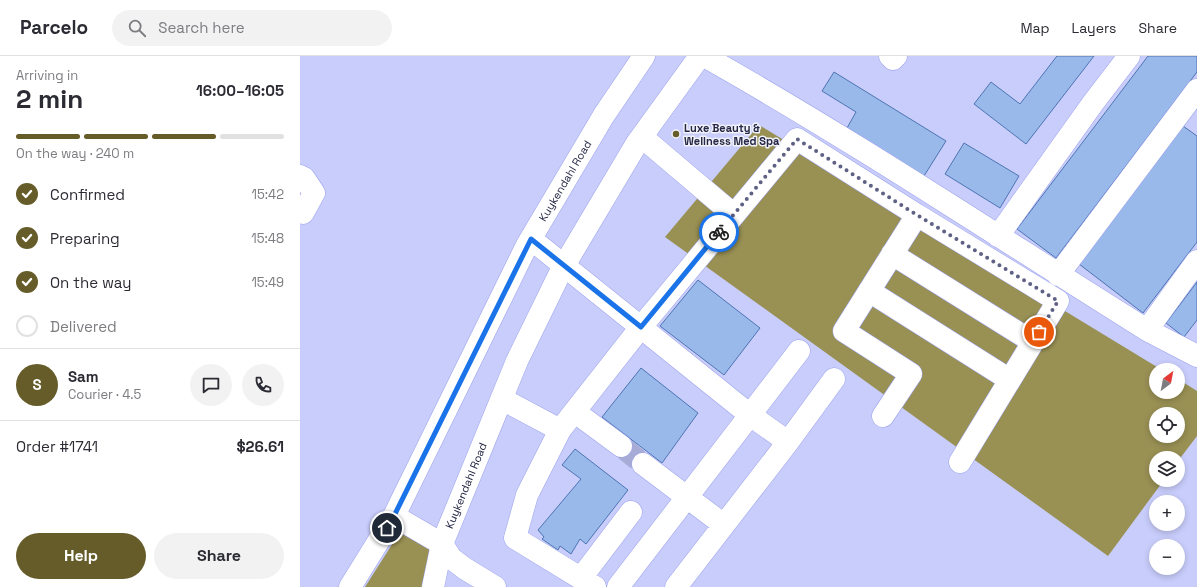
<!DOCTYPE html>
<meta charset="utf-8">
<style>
:root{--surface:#fff;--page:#f2f2f3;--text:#2b2b33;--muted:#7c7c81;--line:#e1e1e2;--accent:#655c29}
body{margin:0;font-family:"Space Grotesk",sans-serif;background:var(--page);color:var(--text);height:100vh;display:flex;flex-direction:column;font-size:15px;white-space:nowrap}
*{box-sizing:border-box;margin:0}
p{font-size:13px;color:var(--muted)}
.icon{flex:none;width:22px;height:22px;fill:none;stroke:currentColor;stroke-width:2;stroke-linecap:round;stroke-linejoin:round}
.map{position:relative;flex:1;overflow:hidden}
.drawer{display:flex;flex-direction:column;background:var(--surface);width:300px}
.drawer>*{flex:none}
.needle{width:26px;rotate:32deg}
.tools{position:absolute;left:849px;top:307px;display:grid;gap:8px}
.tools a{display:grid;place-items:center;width:36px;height:36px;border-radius:50%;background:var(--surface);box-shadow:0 2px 6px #0003;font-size:20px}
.pin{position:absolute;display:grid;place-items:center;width:34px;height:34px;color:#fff;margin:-17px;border:2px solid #fff;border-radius:50%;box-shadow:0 1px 4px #0007}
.courier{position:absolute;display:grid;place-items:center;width:40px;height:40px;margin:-20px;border:3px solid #1a73e8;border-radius:50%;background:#fff;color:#222;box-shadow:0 1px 5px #0007}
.overview em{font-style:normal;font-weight:700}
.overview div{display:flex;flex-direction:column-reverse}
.overview{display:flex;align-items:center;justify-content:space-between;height:68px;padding:0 16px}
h1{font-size:26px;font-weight:700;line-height:30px}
.bar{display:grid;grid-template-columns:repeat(4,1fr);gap:6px 4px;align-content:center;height:48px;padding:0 16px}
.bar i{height:5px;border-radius:3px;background:var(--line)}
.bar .selected{background:var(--accent)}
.bar p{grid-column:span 4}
.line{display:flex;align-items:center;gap:10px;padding:0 16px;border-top:1px solid var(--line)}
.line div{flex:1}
.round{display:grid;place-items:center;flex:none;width:42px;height:42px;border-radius:21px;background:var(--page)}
ol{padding:0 16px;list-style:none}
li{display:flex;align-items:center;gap:12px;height:44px}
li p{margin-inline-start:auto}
li .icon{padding:4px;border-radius:50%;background:var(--accent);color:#fff;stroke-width:4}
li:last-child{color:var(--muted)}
li i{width:22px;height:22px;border:2px solid var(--line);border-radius:50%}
.cta{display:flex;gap:8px;margin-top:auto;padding:8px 16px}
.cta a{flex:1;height:46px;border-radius:24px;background:var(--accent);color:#fff;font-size:16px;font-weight:700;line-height:46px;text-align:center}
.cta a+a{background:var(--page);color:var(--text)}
header{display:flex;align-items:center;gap:24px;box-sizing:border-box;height:56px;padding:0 20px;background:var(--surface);border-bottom:1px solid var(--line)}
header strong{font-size:19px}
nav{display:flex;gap:22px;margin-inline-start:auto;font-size:14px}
.search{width:280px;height:36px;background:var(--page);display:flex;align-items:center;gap:10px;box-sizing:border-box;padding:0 14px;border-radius:22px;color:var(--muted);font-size:15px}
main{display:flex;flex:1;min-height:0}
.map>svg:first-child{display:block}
.forest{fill:#999054;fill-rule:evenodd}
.building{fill:#99b9eb;stroke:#4e74b3}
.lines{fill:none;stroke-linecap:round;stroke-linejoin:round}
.minor-tunnel{stroke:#a7acd6;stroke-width:22;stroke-dasharray:22 11;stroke-linecap:butt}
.minor-casing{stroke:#9ca2ec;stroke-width:23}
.major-casing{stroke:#9ca2ec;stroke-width:23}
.minor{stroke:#fff;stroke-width:22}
.major{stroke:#fff;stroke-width:22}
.done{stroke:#5e6184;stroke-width:4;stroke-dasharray:0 7.2}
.route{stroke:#1a73e8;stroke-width:5}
.poi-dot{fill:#655c29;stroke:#f0f1f9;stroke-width:1.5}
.labels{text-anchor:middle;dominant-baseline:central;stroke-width:3;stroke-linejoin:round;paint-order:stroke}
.poi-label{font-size:11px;font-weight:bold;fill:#252744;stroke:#f0f1f9;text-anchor:start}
.street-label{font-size:11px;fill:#252744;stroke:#f0f1f9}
</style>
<header>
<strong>Parcelo</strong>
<div class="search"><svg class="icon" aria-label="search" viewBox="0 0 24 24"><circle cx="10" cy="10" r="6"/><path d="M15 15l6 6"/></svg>Search here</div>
<nav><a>Map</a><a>Layers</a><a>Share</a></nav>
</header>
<main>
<section class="drawer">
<div class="overview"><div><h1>2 min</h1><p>Arriving in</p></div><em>16:00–16:05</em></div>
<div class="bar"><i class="selected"></i><i class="selected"></i><i class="selected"></i><i></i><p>On the way · 240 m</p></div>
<ol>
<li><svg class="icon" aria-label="check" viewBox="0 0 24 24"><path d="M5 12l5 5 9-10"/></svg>Confirmed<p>15:42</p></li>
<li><svg class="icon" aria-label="check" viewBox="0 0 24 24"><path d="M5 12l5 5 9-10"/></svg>Preparing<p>15:48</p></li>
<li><svg class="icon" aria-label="check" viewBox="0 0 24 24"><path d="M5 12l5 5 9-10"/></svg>On the way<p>15:49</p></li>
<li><i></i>Delivered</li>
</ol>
<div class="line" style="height:72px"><b class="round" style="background:var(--accent);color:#fff">S</b><div><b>Sam</b><p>Courier · 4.5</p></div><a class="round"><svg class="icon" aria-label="chat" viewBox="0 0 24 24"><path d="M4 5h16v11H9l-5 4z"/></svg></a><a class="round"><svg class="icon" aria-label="phone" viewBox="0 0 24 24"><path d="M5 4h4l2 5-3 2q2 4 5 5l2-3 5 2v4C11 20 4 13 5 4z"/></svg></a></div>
<div class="line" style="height:52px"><div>Order #1741</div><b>$26.61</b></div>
<div class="cta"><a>Help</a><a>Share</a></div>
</section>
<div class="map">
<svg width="897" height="531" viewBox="0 0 897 531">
<rect width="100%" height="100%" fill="#c8cdfb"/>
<path class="forest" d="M459 69 862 314H856V336H878V323L897 335V380L878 405V402H856V424H864L808 500 365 181ZM856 358H878V380H856Z
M110 475 132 488 126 531H65L98 479Z"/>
<path class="building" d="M757 0H794L726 88 674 48 691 26 720 48Z
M848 0H897V16L756 202 717 173Z
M534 16 646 85 624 120 547 72 556 56 522 35Z
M883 70 897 80V186L843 257 779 208Z
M664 87 719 120 700 152 645 118Z
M398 224 460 272 424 319 360 270Z
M897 226V264L884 281 866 267Z
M341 312 398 357 362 407 302 361Z
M275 393 328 434 286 488 280 483 271 498 260 490 258 494 242 483 244 481 238 474 281 423 262 409Z"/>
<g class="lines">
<path class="minor-tunnel" d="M321 390 343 408"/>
<defs>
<path id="minor" d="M404 0C555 85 700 182 847 274L897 300
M590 0 593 3 596 0
M342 81 434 159
M0 120 4 122 14 137 3 157 0 156
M617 159 758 245 660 406
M698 180 793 47 829 0
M231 183 450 359 318 531
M592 198 733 286
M758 219 897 34
M569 235 710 324
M847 274 897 205
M499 295 450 359 488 386 534 323
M202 343 260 374
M275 356 321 390
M343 408 424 469
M94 460 142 488 151 502 164 512 195 531
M281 522 331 456
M295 531 215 482 227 439 260 374 341 271 497 83 617 159 544 275 611 318 583 360
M376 531 488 386"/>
<g id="major">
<path id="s1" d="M50 531 94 460 227 189 304 59 344 0"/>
<path id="s2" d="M133 531 142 488 217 305 262 213 337 87 400 0"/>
</g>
</defs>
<use href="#minor" class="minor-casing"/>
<use href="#major" class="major-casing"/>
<use href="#minor" class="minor"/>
<use href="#major" class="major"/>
</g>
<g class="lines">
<path class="done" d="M419 176 497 83 617 159 758 245 739 276"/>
<path class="route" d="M87 472 94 460 231 183 341 271 419 176"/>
</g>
<circle class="poi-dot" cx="376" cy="78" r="4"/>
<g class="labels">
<g class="poi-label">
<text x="384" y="72">Luxe Beauty &amp;<tspan x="384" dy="13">Wellness Med Spa</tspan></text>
</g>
<g class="street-label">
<text stroke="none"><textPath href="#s1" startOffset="460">Kuykendahl Road</textPath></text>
<text stroke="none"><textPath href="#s2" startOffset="107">Kuykendahl Road</textPath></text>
</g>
</g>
</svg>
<div class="tools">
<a><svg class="needle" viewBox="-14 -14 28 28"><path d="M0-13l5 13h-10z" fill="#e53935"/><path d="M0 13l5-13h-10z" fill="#7c7c81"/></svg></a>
<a><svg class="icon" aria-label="locate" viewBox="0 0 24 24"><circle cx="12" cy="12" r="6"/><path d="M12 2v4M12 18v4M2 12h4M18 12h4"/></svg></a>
<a><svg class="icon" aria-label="layers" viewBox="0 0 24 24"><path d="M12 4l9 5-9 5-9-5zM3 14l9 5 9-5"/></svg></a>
<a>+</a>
<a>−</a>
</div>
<div class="pin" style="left:739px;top:276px;background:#ea580c"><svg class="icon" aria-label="bag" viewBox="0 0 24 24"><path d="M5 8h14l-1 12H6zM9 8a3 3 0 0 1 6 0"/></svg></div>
<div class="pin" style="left:87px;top:472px;background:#1f2937"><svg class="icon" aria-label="home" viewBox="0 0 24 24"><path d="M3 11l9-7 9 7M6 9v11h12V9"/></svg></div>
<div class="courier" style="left:419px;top:176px"><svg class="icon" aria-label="bike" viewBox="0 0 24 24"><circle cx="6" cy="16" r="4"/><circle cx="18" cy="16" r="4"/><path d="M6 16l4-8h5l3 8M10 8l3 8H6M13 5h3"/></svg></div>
</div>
</main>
